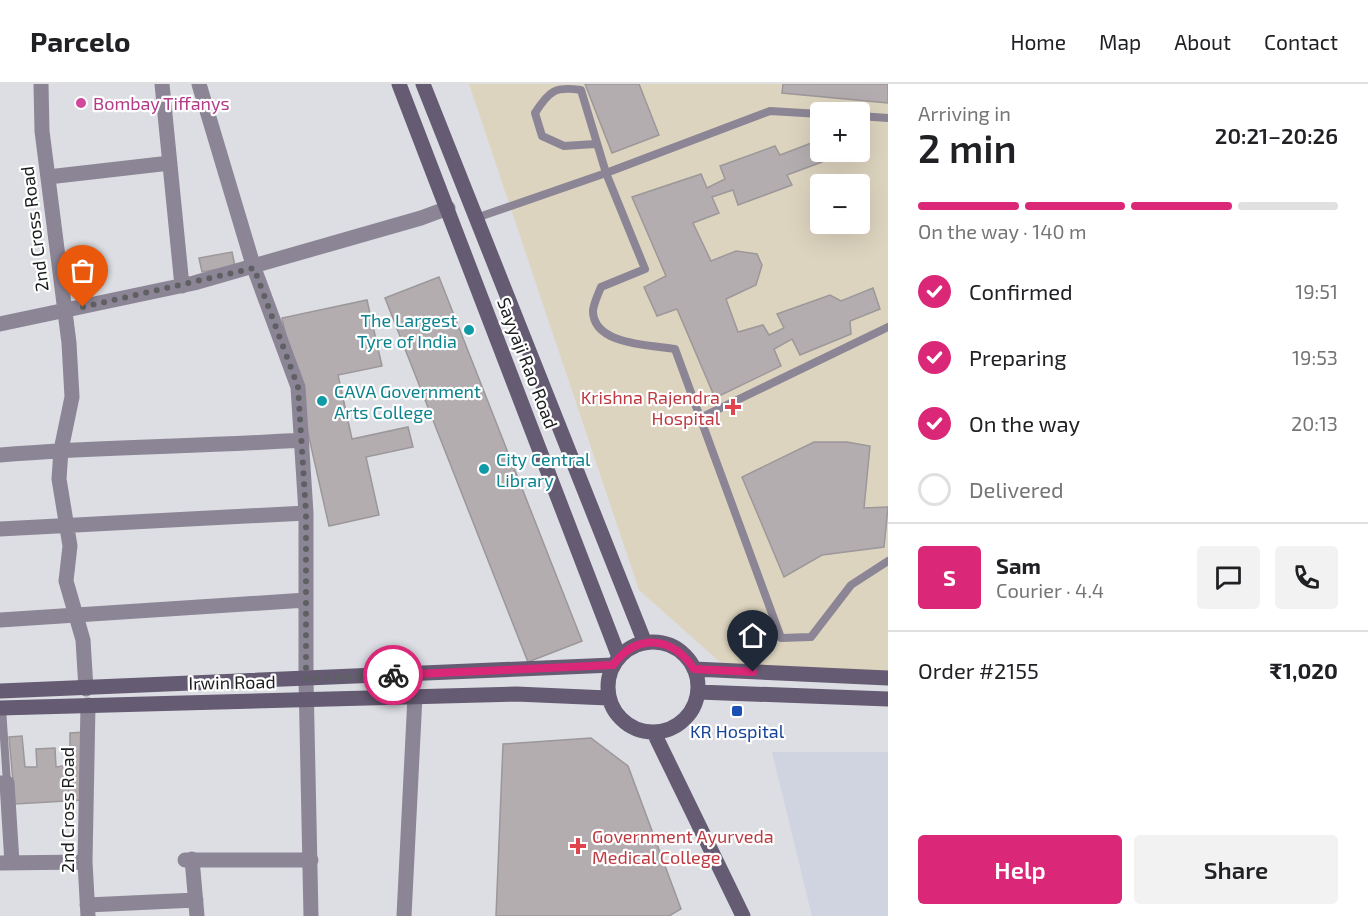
<!DOCTYPE html>
<meta charset="utf-8">
<style>
:root{--surface:#fff;--page:#f2f2f2;--text:#202124;--muted:#757577;--line:#e0e0e0;--accent:#db2777}
body{margin:0;font-family:"Exo 2",sans-serif;background:var(--page);color:var(--text);height:100vh;display:flex;flex-direction:column;font-size:22px;white-space:nowrap}
*{box-sizing:border-box;margin:0}
p{font-size:20px;color:var(--muted)}
.icon{flex:none;width:33px;height:33px;fill:none;stroke:currentColor;stroke-width:2;stroke-linecap:round;stroke-linejoin:round}
.map{position:relative;flex:1;overflow:hidden}
.sheet{display:flex;flex-direction:column;background:var(--surface);width:480px}
.sheet>*{flex:none}
.tools{position:absolute;left:810px;top:18px;display:grid;gap:12px}
.tools a{display:grid;place-items:center;width:60px;height:60px;border-radius:6px;background:var(--surface);box-shadow:0 6px 24px #0002;font-size:30px}
.pin{position:absolute;display:grid;place-items:center;width:51px;height:51px;color:#fff;margin:-62px -26px;border-radius:50% 50% 50% 0;rotate:-45deg;box-shadow:0 0 6px #0007}
.pin .icon{rotate:45deg}
.courier{position:absolute;display:grid;place-items:center;width:60px;height:60px;margin:-30px;border:4px solid #db2777;border-radius:50%;background:#fff;color:#222;box-shadow:0 2px 8px #0007}
.headline em{font-style:normal;font-weight:600}
.headline div{display:flex;flex-direction:column-reverse}
.headline{display:flex;align-items:center;justify-content:space-between;height:102px;padding:0 30px}
h1{font-size:39px;font-weight:600;line-height:45px}
.bar{display:grid;grid-template-columns:repeat(4,1fr);gap:9px 6px;align-content:center;height:72px;padding:0 30px}
.bar i{height:8px;border-radius:4px;background:var(--line)}
.bar .on{background:var(--accent)}
.bar p{grid-column:span 4}
.line{display:flex;align-items:center;gap:15px;padding:0 30px;border-top:2px solid var(--line)}
.line div{flex:1}
.round{display:grid;place-items:center;flex:none;width:63px;height:63px;border-radius:6px;background:var(--page)}
ol{padding:0 30px;list-style:none}
li{display:flex;align-items:center;gap:18px;height:66px}
li p{margin-inline-start:auto}
li .icon{padding:6px;border-radius:50%;background:var(--accent);color:#fff;stroke-width:4}
li:last-child{color:var(--muted)}
li i{width:33px;height:33px;border:3px solid var(--line);border-radius:50%}
.button{display:flex;gap:12px;margin-top:auto;padding:12px 30px}
.button a{flex:1;height:69px;border-radius:6px;background:var(--accent);color:#fff;font-size:24px;font-weight:600;line-height:69px;text-align:center}
.button a+a{background:var(--page);color:var(--text)}
header{display:flex;align-items:center;gap:36px;box-sizing:border-box;height:84px;padding:0 30px;background:var(--surface);border-bottom:2px solid var(--line)}
header strong{font-size:28px}
nav{display:flex;gap:33px;margin-inline-start:auto;font-size:21px}
main{display:flex;flex:1;min-height:0}
.map>svg:first-child{display:block}
.built{fill:#d0d4e0}
.medical{fill:#ddd4bf;fill-rule:evenodd}
.building{fill:#b3adb0;stroke:#9c9799;stroke-width:1.5}
.lines{fill:none;stroke-linecap:round;stroke-linejoin:round}
.lane{stroke:#8c8595;stroke-width:8}
.street{stroke:#8c8595;stroke-width:15}
.secondary{stroke:#655b72;stroke-width:15}
.done{stroke:#5f6063;stroke-width:6;stroke-dasharray:0 10.8}
.route{stroke:#db2777;stroke-width:8}
.hotel-dot{fill:#d1479c;stroke:#fff;stroke-width:2}
.culture-dot{fill:#0f9aa8;stroke:#fff;stroke-width:2}
.health-dot{fill:#e0444e;stroke:#fff;stroke-width:2}
.transit-dot{fill:#1a4fb4;stroke:#fff;stroke-width:2}
.labels{text-anchor:middle;dominant-baseline:central;stroke-width:4.5;stroke-linejoin:round;paint-order:stroke}
.hotel-label{font-size:18px;fill:#b23c85;stroke:#fff;text-anchor:start}
.street-label{font-size:18px;fill:#1b1c1e;stroke:#fff}
.culture-label{font-size:18px;fill:#0d838f;stroke:#fff;text-anchor:start}
.health-label{font-size:18px;fill:#be3a42;stroke:#fff;text-anchor:end}
.transit-label{font-size:18px;fill:#164399;stroke:#fff}
</style>
<header>
<strong>Parcelo</strong>
<nav><a>Home</a><a>Map</a><a>About</a><a>Contact</a></nav>
</header>
<main>
<div class="map">
<svg width="888" height="832" viewBox="0 0 888 832">
<rect width="100%" height="100%" fill="#dcdee3"/>
<path class="built" d="M772 668H888V832H812Z"/>
<path class="medical" d="M469 0H888V592L730 587 639 506ZM820 28H860V68H820ZM820 100H860V140H820Z"/>
<path class="building" d="M585 0H639L659 51 612 69Z
M783 0H888V19L782 9Z
M814 58 822 78 787 91 792 101 738 121 733 106 712 113 719 129 693 139 711 177 736 167 757 170 762 181 756 201 726 215 738 248 763 241 769 251 784 244 777 230 830 211 841 217 873 204 880 225 850 237 851 250 800 271 792 255 774 265 781 282 715 314 677 225 657 232 644 203 666 192 632 113 701 90 707 104 725 95 720 82 775 62 780 71Z
M232 168 235 182 202 188 199 174Z
M439 193 582 557 528 578 385 214Z
M367 216 382 282 338 291 352 355 408 343 413 363 366 373 379 431 329 442 282 234Z
M814 358H847L870 362 864 424 888 423 884 463 822 471 784 493 742 393Z
M84 648 83 716 15 720 9 653 22 652 25 683H37L36 665 55 664 56 683 70 681V649Z
M591 654 628 682 681 825 669 832H496L503 660Z"/>
<g class="lines">
<path class="lane" d="M860 32 888 34
M595 60 564 62 542 52 535 29C549 7 555 2 581 6L606 89 770 27 820 30
M476 134 606 89 645 185 601 203C598 210 594 219 593 226 592 261 650 261 675 265L781 554 811 553 851 501 888 477
M700 334 888 243
M2 624 7 699"/>
<path class="street" d="M41 0 42 47 69 259 72 313 61 366 59 395 70 462 66 497 83 556 86 605
M162 0 182 202
M199 0 254 184 298 303 306 429V595L311 832
M48 93 170 79
M0 240 194 199 421 134 448 124
M0 371C100 362 201 363 301 356
M0 445 306 429
M0 536 306 516
M88 621 85 778 88 832
M0 699H7L12 779
M192 775 197 832
M185 776H311
M0 779 85 778
M87 821 196 816
M404 832 415 612"/>
<path class="secondary" d="M399 0 619 573
M423 0 645 559
M608 603a45 45 0 1 1 90 0a45 45 0 1 1-90 0Z
M694 585 888 594
M0 607 613 581
M698 608 888 615
M0 624 516 610 608 614
M654 649 743 832"/>
</g>
<g class="lines">
<path class="done" d="M83 223 254 184 298 303 306 429V595L393 591"/>
<path class="route" d="M393 591 613 581C637 549 672 552 694 585L753 588"/>
</g>
<circle class="hotel-dot" cx="81" cy="19" r="6"/>
<g class="culture-dot">
<circle cx="469" cy="246" r="6"/>
<circle cx="322" cy="317" r="6"/>
<circle cx="484" cy="385" r="6"/>
</g>
<g class="health-dot">
<path d="M730 314h6v6h6v6h-6v6h-6v-6h-6v-6h6z"/>
<path d="M575 753h6v6h6v6h-6v6h-6v-6h-6v-6h6z"/>
</g>
<rect class="transit-dot" x="731" y="621" width="12" height="12" rx="3"/>
<g class="labels">
<g class="hotel-label">
<text x="93" y="19">Bombay Tiffanys</text>
</g>
<g class="street-label">
<text transform="translate(34 145) rotate(-97)">2nd Cross Road</text>
<text transform="translate(528 279) rotate(69)">Sayyaji Rao Road</text>
<text transform="translate(232 598) rotate(-1)">Irwin Road</text>
<text transform="translate(67 726) rotate(-90)">2nd Cross Road</text>
</g>
<g class="culture-label">
<text x="457" y="236" text-anchor="end">The Largest<tspan x="457" dy="21">Tyre of India</tspan></text>
<text x="334" y="307">CAVA Government<tspan x="334" dy="21">Arts College</tspan></text>
<text x="496" y="375">City Central<tspan x="496" dy="21">Library</tspan></text>
</g>
<g class="health-label">
<text x="720" y="313">Krishna Rajendra<tspan x="720" dy="21">Hospital</tspan></text>
<text x="592" y="752" text-anchor="start">Government Ayurveda<tspan x="592" dy="21">Medical College</tspan></text>
</g>
<g class="transit-label">
<text x="737" y="647">KR Hospital</text>
</g>
</g>
</svg>
<div class="tools">
<a>+</a>
<a>−</a>
</div>
<div class="pin" style="left:83px;top:223px;background:#ea580c"><svg class="icon" aria-label="bag" viewBox="0 0 24 24"><path d="M5 8h14l-1 12H6zM9 8a3 3 0 0 1 6 0"/></svg></div>
<div class="pin" style="left:753px;top:588px;background:#1f2937"><svg class="icon" aria-label="home" viewBox="0 0 24 24"><path d="M3 11l9-7 9 7M6 9v11h12V9"/></svg></div>
<div class="courier" style="left:393px;top:591px"><svg class="icon" aria-label="bike" viewBox="0 0 24 24"><circle cx="6" cy="16" r="4"/><circle cx="18" cy="16" r="4"/><path d="M6 16l4-8h5l3 8M10 8l3 8H6M13 5h3"/></svg></div>
</div>
<section class="sheet">
<div class="headline"><div><h1>2 min</h1><p>Arriving in</p></div><em>20:21–20:26</em></div>
<div class="bar"><i class="on"></i><i class="on"></i><i class="on"></i><i></i><p>On the way · 140 m</p></div>
<ol>
<li><svg class="icon" aria-label="check" viewBox="0 0 24 24"><path d="M5 12l5 5 9-10"/></svg>Confirmed<p>19:51</p></li>
<li><svg class="icon" aria-label="check" viewBox="0 0 24 24"><path d="M5 12l5 5 9-10"/></svg>Preparing<p>19:53</p></li>
<li><svg class="icon" aria-label="check" viewBox="0 0 24 24"><path d="M5 12l5 5 9-10"/></svg>On the way<p>20:13</p></li>
<li><i></i>Delivered</li>
</ol>
<div class="line" style="height:108px"><b class="round" style="background:var(--accent);color:#fff">S</b><div><b>Sam</b><p>Courier · 4.4</p></div><a class="round"><svg class="icon" aria-label="chat" viewBox="0 0 24 24"><path d="M4 5h16v11H9l-5 4z"/></svg></a><a class="round"><svg class="icon" aria-label="phone" viewBox="0 0 24 24"><path d="M5 4h4l2 5-3 2q2 4 5 5l2-3 5 2v4C11 20 4 13 5 4z"/></svg></a></div>
<div class="line" style="height:78px"><div>Order #2155</div><b>₹1,020</b></div>
<div class="button"><a>Help</a><a>Share</a></div>
</section>
</main>
